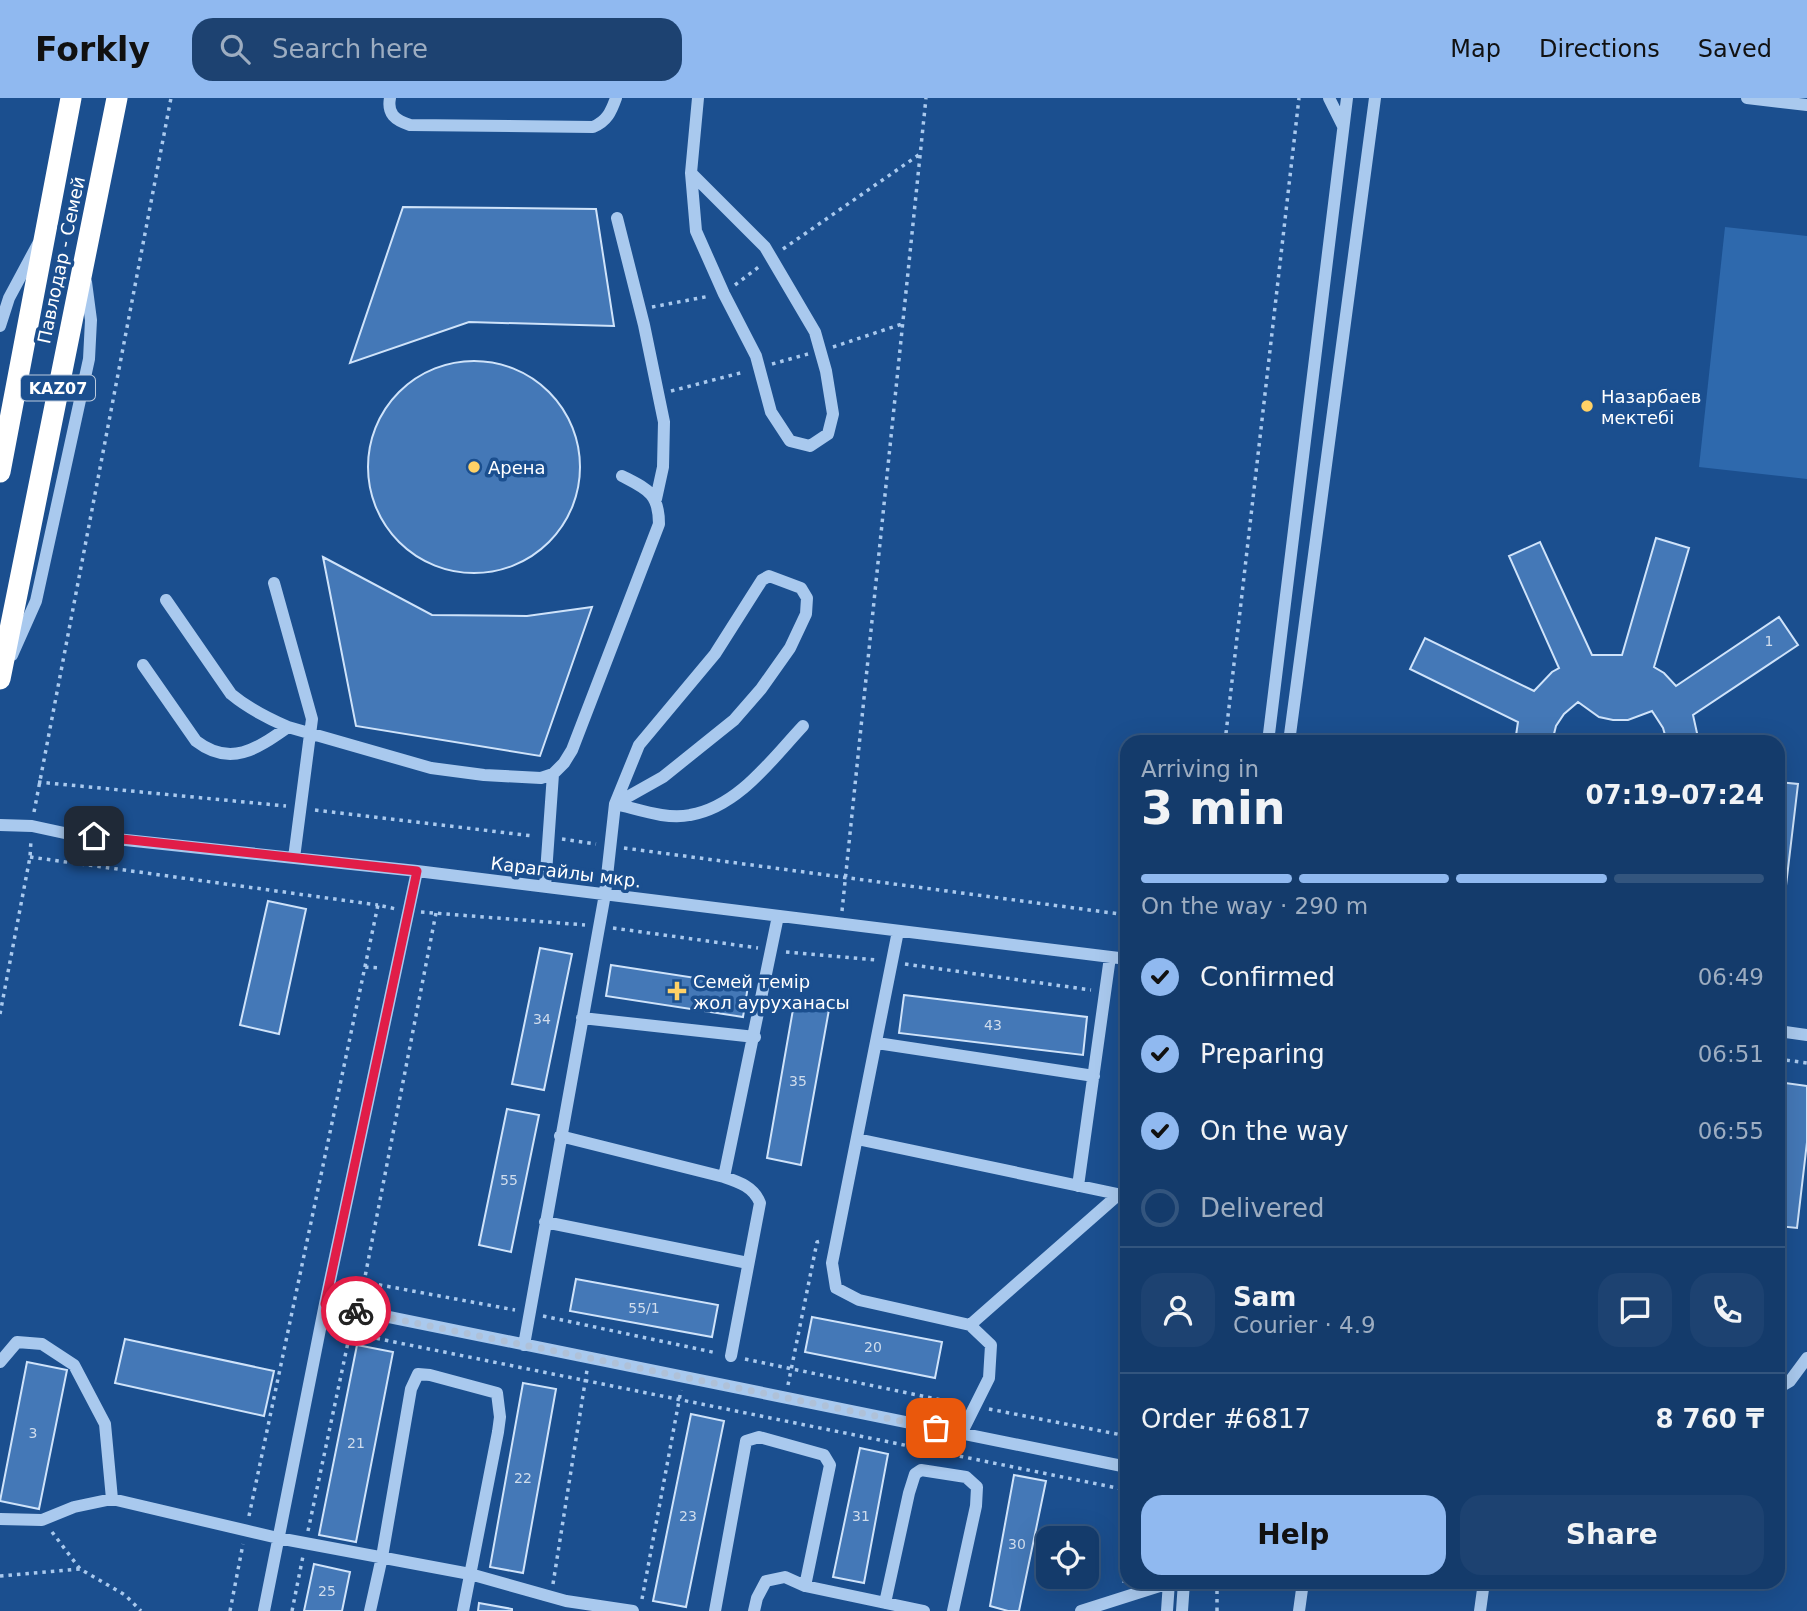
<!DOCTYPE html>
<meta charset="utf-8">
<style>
:root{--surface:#143b6b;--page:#1d4271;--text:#f1f3f6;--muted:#9dadc1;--line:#33557e;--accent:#90b9f0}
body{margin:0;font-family:"DejaVu Sans",sans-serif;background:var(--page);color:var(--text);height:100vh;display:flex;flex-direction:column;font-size:26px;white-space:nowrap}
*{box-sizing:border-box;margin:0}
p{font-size:23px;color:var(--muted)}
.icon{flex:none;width:38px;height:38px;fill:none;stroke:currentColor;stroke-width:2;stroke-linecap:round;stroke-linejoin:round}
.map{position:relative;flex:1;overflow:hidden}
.drawer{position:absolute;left:1120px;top:637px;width:665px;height:854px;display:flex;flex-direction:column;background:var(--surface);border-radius:21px;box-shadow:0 7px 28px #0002,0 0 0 2px var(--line)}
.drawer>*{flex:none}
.tools{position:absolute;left:1036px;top:1428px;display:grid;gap:14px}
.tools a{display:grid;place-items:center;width:63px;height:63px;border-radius:14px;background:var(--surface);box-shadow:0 7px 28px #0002,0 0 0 2px var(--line);font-size:35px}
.pin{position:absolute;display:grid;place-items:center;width:60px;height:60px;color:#fff;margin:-30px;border-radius:14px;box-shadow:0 4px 10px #0006}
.courier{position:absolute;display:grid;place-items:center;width:70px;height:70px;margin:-35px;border:5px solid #e11d48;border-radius:50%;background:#fff;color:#222;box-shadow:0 2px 9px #0007}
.headline em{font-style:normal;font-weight:700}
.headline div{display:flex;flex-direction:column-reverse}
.headline{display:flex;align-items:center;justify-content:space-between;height:119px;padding:0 21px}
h1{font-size:46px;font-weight:700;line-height:52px}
.bar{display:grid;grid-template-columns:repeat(4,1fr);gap:10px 7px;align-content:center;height:84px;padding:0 21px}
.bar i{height:9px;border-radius:5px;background:var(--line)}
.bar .active{background:var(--accent)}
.bar p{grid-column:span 4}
.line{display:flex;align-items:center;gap:18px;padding:0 21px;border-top:2px solid var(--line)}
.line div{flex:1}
.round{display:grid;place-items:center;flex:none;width:74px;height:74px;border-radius:21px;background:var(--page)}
ol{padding:0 21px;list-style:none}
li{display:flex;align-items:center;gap:21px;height:77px}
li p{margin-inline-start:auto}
li .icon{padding:7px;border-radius:50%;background:var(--accent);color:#111;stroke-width:4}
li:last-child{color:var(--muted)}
li i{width:38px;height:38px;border:4px solid var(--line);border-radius:50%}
.cta{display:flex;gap:14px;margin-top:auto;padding:14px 21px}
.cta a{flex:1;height:80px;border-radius:21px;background:var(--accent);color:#111;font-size:28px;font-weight:700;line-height:80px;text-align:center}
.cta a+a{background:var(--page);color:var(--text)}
header{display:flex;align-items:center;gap:42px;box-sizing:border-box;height:98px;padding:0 35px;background:var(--accent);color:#111}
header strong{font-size:33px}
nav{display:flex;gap:38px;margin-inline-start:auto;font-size:24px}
.search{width:490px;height:63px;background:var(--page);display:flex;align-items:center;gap:18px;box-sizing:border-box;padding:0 24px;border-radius:21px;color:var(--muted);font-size:26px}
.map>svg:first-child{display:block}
.green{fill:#2e69ad}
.building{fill:#4478b7;stroke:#cfe3fa;stroke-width:2}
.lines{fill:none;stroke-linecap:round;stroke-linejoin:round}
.path{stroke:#a9c9ee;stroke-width:3.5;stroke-dasharray:3.5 5;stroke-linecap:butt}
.minor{stroke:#a9c9ee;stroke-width:12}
.highway{stroke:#fff;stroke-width:21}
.done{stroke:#afc1d8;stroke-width:7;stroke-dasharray:0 12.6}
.route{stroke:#e11d48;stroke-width:9}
.poi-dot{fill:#ffd166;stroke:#1b4f8f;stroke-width:2.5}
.labels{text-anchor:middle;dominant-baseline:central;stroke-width:7;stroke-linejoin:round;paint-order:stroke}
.number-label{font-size:14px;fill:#d0dded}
.shield{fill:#1b4f8f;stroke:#bbcadd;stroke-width:2}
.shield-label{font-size:16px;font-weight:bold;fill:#fff}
.street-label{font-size:18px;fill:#fff;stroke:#1b4f8f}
.poi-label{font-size:18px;fill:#fff;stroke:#1b4f8f;text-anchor:start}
</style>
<header>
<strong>Forkly</strong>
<div class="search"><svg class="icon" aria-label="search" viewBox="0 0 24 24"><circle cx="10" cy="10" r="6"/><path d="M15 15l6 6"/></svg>Search here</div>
<nav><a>Map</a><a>Directions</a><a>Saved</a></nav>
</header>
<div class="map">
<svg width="1807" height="1513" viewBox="0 0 1807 1513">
<rect width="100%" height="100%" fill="#1b4f8f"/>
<path class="green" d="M1725 129 1807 138V381L1699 369Z"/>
<path class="building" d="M403 109 596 111 614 228 469 224 350 265Z
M368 369a106 106 0 1 1 212 0a106 106 0 1 1-212 0Z
M1656 440 1689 450 1654 569 1664 575 1676 588 1779 519 1798 547 1693 617 1699 644H1667L1663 630 1652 613 1628 622H1613L1599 619 1578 604 1564 616 1556 628 1552 644H1515L1518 624 1410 571 1425 540 1534 593 1552 574 1559 570 1509 458 1540 444 1592 557H1622Z
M323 459 432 517 527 518 592 509 540 658 356 628Z
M1778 684 1798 686 1785 796 1778 795Z
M268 803 306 811 279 936 240 927Z
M540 850 572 856 544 992 512 986Z
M611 867 748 888 743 919 606 898Z
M904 897 1087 919 1083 957 899 935Z
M795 900 830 906 801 1067 767 1060Z
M1778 984 1807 988V1044L1797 1130 1778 1128Z
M507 1011 539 1017 511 1154 479 1147Z
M576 1181 718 1207 712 1239 570 1213Z
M812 1219 942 1244 935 1280 805 1254Z
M125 1241 274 1273 264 1318 115 1285Z
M357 1247 393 1254 356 1444 319 1437Z
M27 1264 67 1272 39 1411 0 1403Z
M523 1285 556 1291 523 1475 490 1469Z
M691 1316 724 1323 686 1509 653 1503Z
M860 1350 888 1356 864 1485 833 1479Z
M1014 1377 1046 1383 1019 1513H1008L990 1508Z
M314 1466 350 1474 342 1513H304Z
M479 1505 512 1511V1513H478Z"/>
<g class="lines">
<path class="path" d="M783 151 920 56
M735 187 760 168
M652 209 710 198
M833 249 902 226
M772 266 808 256
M671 293 744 274
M1225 644 1299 0
M38 684 286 708
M315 712 533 738
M34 714 171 0
M562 741 596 746
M624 750 1127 817
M30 759 378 807
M842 813 926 0
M421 814 585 827
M436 815 364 1184 515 1212
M613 830 758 850
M786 854 876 862
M905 866 1091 892
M365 869 381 870
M0 916 30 759 31 742
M1778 961 1807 965
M361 1199 364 1184
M543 1218 717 1255
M745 1261 960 1306
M788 1287 817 1144 821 1143
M989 1311 1127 1338
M249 1418 378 807 396 811
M308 1433 350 1235 1127 1392
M52 1434 80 1471 125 1497 141 1513
M0 1478 80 1471
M1217 1484V1513
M1124 1485 1127 1452
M553 1486 587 1272
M642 1501 681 1292
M230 1513 243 1446
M292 1513 303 1458"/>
<path class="minor" d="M390 0C387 16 395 22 410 27L593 29C607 23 611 14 616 0
M1329 0 1343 28
M1747 0 1807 7
M691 75 765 149 815 234 826 273 833 316 828 336 810 348 790 343 771 314 756 258 724 196 696 133 691 75 698 0
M617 120 644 227 664 324 663 369 656 401
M0 228 9 200 38 146
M274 485 312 621 294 760
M166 502 231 596C249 611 267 620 288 629L431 670 484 677 541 680 553 676 564 665 572 652 659 426C659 395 647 391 622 378
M12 557 36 503 89 261 91 222 86 184
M143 567 196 643C231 670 258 650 288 629
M1268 644 1347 0
M1289 644 1375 0
M615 706C638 711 666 722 690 717 738 709 772 661 803 628
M0 727 32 728 69 736 417 773 1127 861
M545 789 553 676
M898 833 832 1165 836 1190 859 1202 970 1227 1118 1097
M582 920 755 939
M1778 933 1807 937
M877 945 1094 978
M560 1038 724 1079C739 1084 754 1089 760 1105L731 1258
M857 1041 1127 1098
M724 1079 778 818
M1078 1088 1110 859
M545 1124 748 1165
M325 1206 1127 1369
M524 1247 605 796 615 706 639 647 715 556 762 482 769 478 801 490 807 500 806 516 790 550 761 591 734 622 663 679 615 706
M0 1264 17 1244 42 1246 74 1267 105 1326 112 1401
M1778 1290 1790 1283 1807 1260
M961 1336 989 1280 991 1247 970 1227
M0 1421 42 1422 74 1409 112 1401 278 1440 470 1476 566 1503 633 1513
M885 1505 909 1395 915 1376 921 1372 966 1379 977 1389 976 1408 953 1513
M264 1513 325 1206 417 773
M370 1513 382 1459 411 1291 418 1276 430 1277 497 1295 500 1319 498 1334 463 1513
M715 1513 746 1343 759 1339 824 1357 830 1367 805 1488
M754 1513 757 1500 766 1483 785 1479 805 1488 924 1513
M1081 1513 1169 1485
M1167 1513 1169 1484
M1182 1513 1184 1484
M1299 1513 1303 1484
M1480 1513 1484 1484"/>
<path class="highway" d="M0 374 71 0
M0 581 117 0"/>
</g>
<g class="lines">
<path class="done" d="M356 1213 936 1330"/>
<path class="route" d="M94 738 417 773 325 1206 356 1213"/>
</g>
<g class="poi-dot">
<circle cx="1587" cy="308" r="7"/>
<circle cx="474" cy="369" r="7"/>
<path d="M673.5 882.5h7v7h7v7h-7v7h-7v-7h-7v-7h7z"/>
</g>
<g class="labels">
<g class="number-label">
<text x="1769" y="543">1</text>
<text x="542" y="921">34</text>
<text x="993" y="927">43</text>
<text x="798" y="983">35</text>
<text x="509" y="1082">55</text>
<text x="644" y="1210">55/1</text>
<text x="873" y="1249">20</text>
<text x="33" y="1335">3</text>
<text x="356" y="1345">21</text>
<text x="523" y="1380">22</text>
<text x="688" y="1418">23</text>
<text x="861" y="1418">31</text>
<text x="1017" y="1446">30</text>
<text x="327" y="1493">25</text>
</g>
<rect class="shield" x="21" y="277.5" width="74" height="25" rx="5"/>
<g class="shield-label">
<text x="58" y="290">KAZ07</text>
</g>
<g class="street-label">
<text transform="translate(61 162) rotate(-78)">Павлодар - Семей</text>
<text transform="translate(566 774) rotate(7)">Карагайлы мкр.</text>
</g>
<g class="poi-label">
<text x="1601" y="298">Назарбаев<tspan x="1601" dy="21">мектебі</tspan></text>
<text x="488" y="369">Арена</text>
<text x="693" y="883">Семей темір<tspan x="693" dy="21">жол ауруханасы</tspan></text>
</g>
</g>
</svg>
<div class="tools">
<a><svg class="icon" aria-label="locate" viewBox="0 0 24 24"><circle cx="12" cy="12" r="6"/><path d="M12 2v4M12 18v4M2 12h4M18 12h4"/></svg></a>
</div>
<div class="pin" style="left:936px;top:1330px;background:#ea580c"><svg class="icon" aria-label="bag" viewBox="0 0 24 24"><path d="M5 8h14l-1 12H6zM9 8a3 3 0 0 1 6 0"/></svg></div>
<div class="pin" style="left:94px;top:738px;background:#1f2937"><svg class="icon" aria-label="home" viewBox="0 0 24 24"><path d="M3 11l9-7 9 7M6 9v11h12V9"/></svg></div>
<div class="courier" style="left:356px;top:1213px"><svg class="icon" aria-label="bike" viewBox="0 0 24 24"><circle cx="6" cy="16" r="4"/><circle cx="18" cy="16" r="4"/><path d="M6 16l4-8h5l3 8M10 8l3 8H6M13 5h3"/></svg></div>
<section class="drawer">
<div class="headline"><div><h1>3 min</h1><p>Arriving in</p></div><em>07:19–07:24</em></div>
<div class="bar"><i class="active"></i><i class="active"></i><i class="active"></i><i></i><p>On the way · 290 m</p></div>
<ol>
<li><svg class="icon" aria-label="check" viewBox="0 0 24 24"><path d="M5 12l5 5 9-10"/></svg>Confirmed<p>06:49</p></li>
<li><svg class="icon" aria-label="check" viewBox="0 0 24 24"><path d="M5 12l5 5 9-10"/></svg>Preparing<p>06:51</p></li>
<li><svg class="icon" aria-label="check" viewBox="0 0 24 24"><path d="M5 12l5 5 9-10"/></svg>On the way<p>06:55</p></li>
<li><i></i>Delivered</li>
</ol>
<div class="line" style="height:126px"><a class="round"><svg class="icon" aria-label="person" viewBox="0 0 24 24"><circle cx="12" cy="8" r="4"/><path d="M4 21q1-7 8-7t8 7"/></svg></a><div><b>Sam</b><p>Courier · 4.9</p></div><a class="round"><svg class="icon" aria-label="chat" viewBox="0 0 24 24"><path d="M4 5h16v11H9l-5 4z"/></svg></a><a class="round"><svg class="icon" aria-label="phone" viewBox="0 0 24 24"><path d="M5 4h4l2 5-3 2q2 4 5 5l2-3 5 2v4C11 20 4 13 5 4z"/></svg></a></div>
<div class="line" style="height:91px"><div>Order #6817</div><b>8 760 ₸</b></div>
<div class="cta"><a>Help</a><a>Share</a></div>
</section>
</div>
